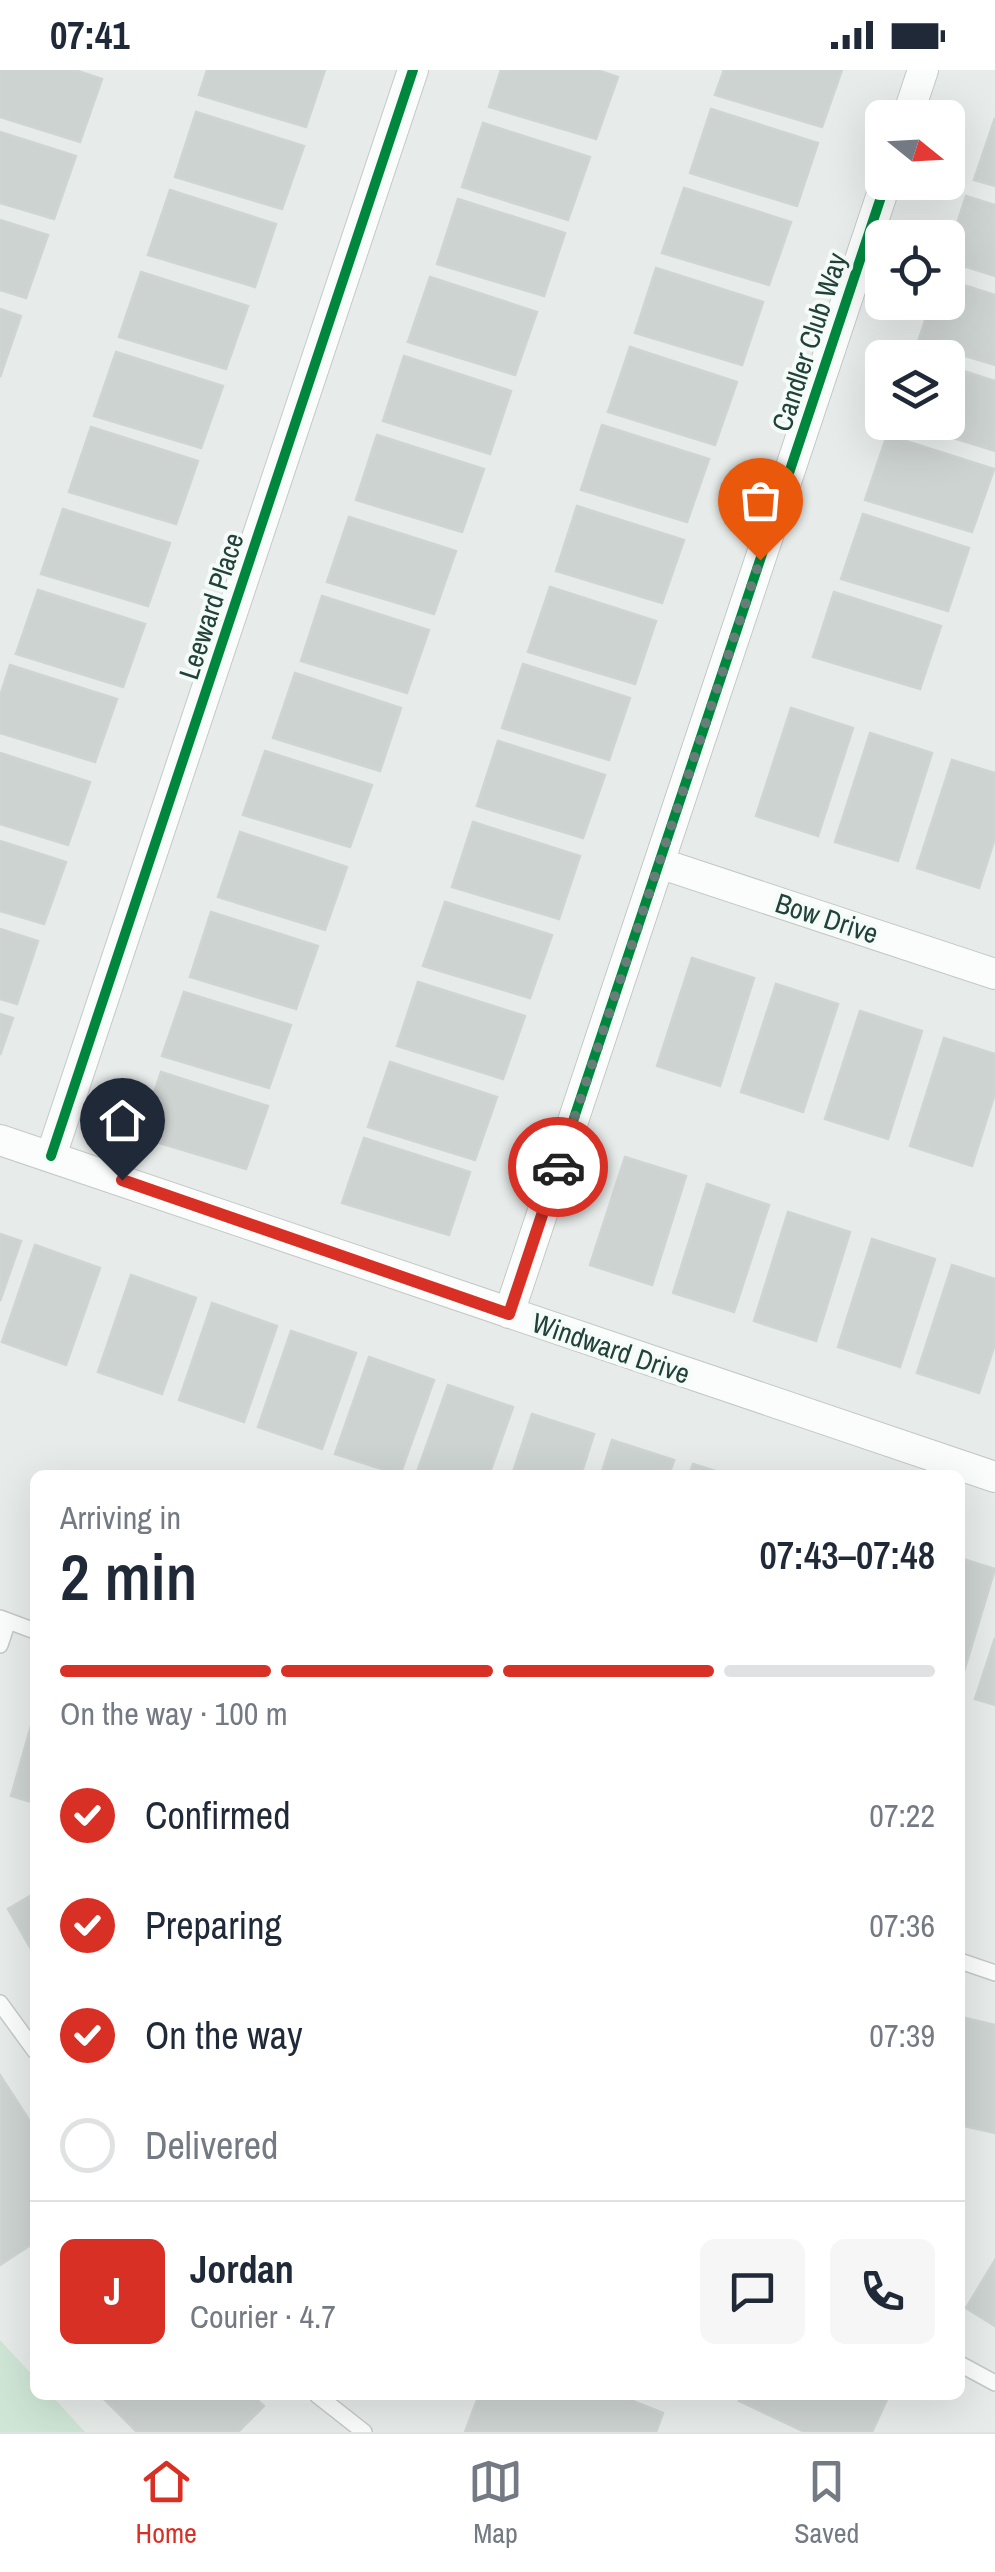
<!DOCTYPE html>
<meta charset="utf-8">
<style>
:root{--surface:#fff;--page:#f6f6f7;--text:#1f2937;--muted:#747a83;--line:#e0e1e3;--accent:#d93025}
body{margin:0;font-family:"Archivo Narrow",sans-serif;background:var(--page);color:var(--text);height:100vh;display:flex;flex-direction:column;font-size:38px;white-space:nowrap}
*{box-sizing:border-box;margin:0}
p{font-size:32px;color:var(--muted)}
.icon{flex:none;width:55px;height:55px;fill:none;stroke:currentColor;stroke-width:2;stroke-linecap:round;stroke-linejoin:round}
.map{position:relative;flex:1;overflow:hidden}
.panel{position:absolute;left:30px;top:1400px;width:935px;height:930px;display:flex;flex-direction:column;background:var(--surface);border-radius:15px;box-shadow:0 10px 40px #0002}
.panel>*{flex:none}
.needle{width:65px;rotate:108deg}
.buttons{position:absolute;left:865px;top:30px;display:grid;gap:20px}
.buttons a{display:grid;place-items:center;width:100px;height:100px;border-radius:15px;background:var(--surface);box-shadow:0 10px 40px #0002;font-size:50px}
.pin{position:absolute;display:grid;place-items:center;width:85px;height:85px;color:#fff;margin:-102px -42px;border-radius:50% 50% 50% 0;rotate:-45deg;box-shadow:0 0 10px #0007}
.pin .icon{rotate:45deg}
.courier{position:absolute;display:grid;place-items:center;width:100px;height:100px;margin:-50px;border:8px solid #d93025;border-radius:50%;background:#fff;color:#222;box-shadow:0 2px 12px #0007}
.summary em{font-style:normal;font-weight:600}
.summary div{display:flex;flex-direction:column-reverse}
.summary{display:flex;align-items:center;justify-content:space-between;height:170px;padding:0 30px}
h1{font-size:65px;font-weight:600;line-height:75px}
.bar{display:grid;grid-template-columns:repeat(4,1fr);gap:15px 10px;align-content:center;height:120px;padding:0 30px}
.bar i{height:12px;border-radius:8px;background:var(--line)}
.bar .on{background:var(--accent)}
.bar p{grid-column:span 4}
.line{display:flex;align-items:center;gap:25px;padding:0 30px;border-top:2px solid var(--line)}
.line div{flex:1}
.round{display:grid;place-items:center;flex:none;width:105px;height:105px;border-radius:15px;background:var(--page)}
ol{padding:0 30px;list-style:none}
li{display:flex;align-items:center;gap:30px;height:110px}
li p{margin-inline-start:auto}
li .icon{padding:10px;border-radius:50%;background:var(--accent);color:#fff;stroke-width:4}
li:last-child{color:var(--muted)}
li i{width:55px;height:55px;border:5px solid var(--line);border-radius:50%}
.status{display:flex;justify-content:space-between;align-items:center;height:70px;padding:0 50px;background:var(--surface);direction:ltr}
.status svg{height:28px;fill:currentColor}
.tabs{display:flex;justify-content:space-around;align-items:center;height:140px;border-top:2px solid var(--line);background:var(--surface);font-size:28px;color:var(--muted)}
.tabs a{display:grid;justify-items:center;gap:5px}
.tabs .on{color:var(--accent)}
.map>svg:first-child{display:block}
.green{fill:#cfe6d6}
.building{fill:#cdd3d1;stroke:#cfd5d3;stroke-width:2.5}
.lines{fill:none;stroke-linecap:round;stroke-linejoin:round}
.service-casing{stroke:#c4c9c7;stroke-width:18}
.minor-casing{stroke:#c4c9c7;stroke-width:32}
.service{stroke:#fbfcfc;stroke-width:15}
.minor{stroke:#fbfcfc;stroke-width:30}
.cycleway-casing{stroke:#f5fbf8;stroke-width:16}
.cycleway{stroke:#00873e;stroke-width:10}
.done{stroke:#667e77;stroke-width:10;stroke-dasharray:0 18}
.route{stroke:#d93025;stroke-width:12}
.labels{text-anchor:middle;dominant-baseline:central;stroke-width:8;stroke-linejoin:round;paint-order:stroke}
.street-label{font-size:28px;fill:#214239;stroke:#f5fbf8}
</style>
<div class="status"><b>07:41</b><svg viewBox="0 0 49 12"><path d="M0 12V9h3v3zM5 12V6h3v6zM10 12V3h3v9zM15 12V0h3v12zM26 1h20v11H26zM47 4h2v5h-2z"/></svg></div>
<div class="map">
<svg width="995" height="2362" viewBox="0 0 995 2362">
<rect width="100%" height="100%" fill="#e7ecea"/>
<path class="green" d="M0 2270 35 2308V2325H51L85 2362H0Z"/>
<path class="building" d="M0 0H75L102 9 80 72 0 47Z
M207 0H325L306 57 199 25Z
M501 0H597L618 7 596 69 489 37Z
M724 0H842L822 57 715 25Z
M711 39 818 73 797 136 690 103Z
M196 42 304 76 282 139 175 107Z
M995 48V116L974 110Z
M483 53 590 87 568 150 462 117Z
M0 62 76 86 54 149 0 133Z
M684 118 791 152 769 215 662 183Z
M170 120 276 154 255 217 148 185Z
M966 126 995 135V206L948 191V181Z
M458 129 565 163 544 226 437 194Z
M0 150 48 165 26 228 0 220Z
M656 198 763 232 742 295 635 263Z
M141 202 248 236 226 299 119 267Z
M430 207 537 242 515 305 408 272Z
M948 210 995 225V295L918 272 931 232H948Z
M0 239 21 246 0 307Z
M630 277 737 312 715 375 608 342Z
M116 282 223 316 201 378 94 346Z
M404 286 511 321 490 384 383 351Z
M948 296 995 311V381L902 352H948Z
M602 355 709 389 687 452 581 420Z
M91 357 198 391 176 454 69 422Z
M377 365 484 399 462 462 356 430Z
M887 365 994 399 972 462 865 430Z
M577 436 684 470 662 533 556 501Z
M63 439 170 473 148 536 41 504Z
M863 444 969 478 948 541 841 509Z
M349 447 456 481 434 544 327 512Z
M550 517 656 551 635 614 528 582Z
M38 520 145 554 123 617 16 584Z
M834 522 941 556 920 619 813 587Z
M322 526 429 560 407 623 301 591Z
M523 594 630 628 609 690 502 658Z
M10 595 117 629 95 692 0 663V626Z
M295 603 401 638 380 701 273 668Z
M791 638 853 658 818 766 756 746Z
M870 663 932 683 898 791 835 772Z
M498 671 605 705 583 768 477 736Z
M265 681 372 715 350 777 243 745Z
M0 683 90 712 68 775 0 754Z
M952 690 995 703V768L979 818 917 798Z
M473 752 580 786 559 849 452 817Z
M240 762 347 797 325 860 218 827Z
M0 771 66 792 44 854 0 841Z
M445 832 552 865 530 928 423 896Z
M211 842 318 876 296 939 190 907Z
M0 859 38 871 17 934 0 929Z
M692 888 754 908 720 1016 657 996Z
M418 912 525 946 503 1009 397 976Z
M776 914 838 934 803 1042 741 1022Z
M184 922 291 955 269 1018 162 986Z
M860 941 922 961 888 1069 825 1049Z
M0 944 13 948 0 985Z
M944 968 995 984V1023L972 1096 910 1076Z
M390 992 497 1027 475 1090 368 1057Z
M161 1002 268 1036 246 1099 139 1067Z
M364 1068 470 1102 449 1165 342 1133Z
M625 1087 686 1106 652 1215 590 1195Z
M707 1114 769 1135 734 1242 673 1223Z
M788 1142 850 1162 816 1271 754 1251Z
M0 1164 21 1171 0 1231Z
M872 1169 935 1189 900 1297 838 1277Z
M35 1175 100 1198 66 1295 2 1272Z
M952 1195 995 1209V1274L979 1323 917 1303Z
M131 1205 196 1228 162 1324 98 1302Z
M212 1233 277 1256 244 1352 179 1330Z
M291 1261 356 1283 322 1379 258 1357Z
M369 1287 434 1310 400 1405 335 1384Z
M448 1315 513 1337 489 1405H416Z
M532 1344 594 1364 581 1405H512Z
M612 1370 674 1390 669 1405H601Z
M693 1394 728 1405H689Z
M960 1488 995 1499 962 1608 960 1607Z
M995 1568V1635L975 1629Z
M35 1642V1733L11 1726Z
M35 1823V1886L8 1839Z
M961 1947 995 1955V2063L960 2055Z
M0 2005 35 2059V2172L0 2195Z
M995 2190V2256L966 2238Z
M100 2325H252L264 2336 238 2362H137Z
M479 2325H618L663 2343 656 2362H465Z
M742 2325H889L872 2362H805L739 2331Z"/>
<g class="lines">
<defs>
<path id="service" d="M0 1548 35 1561
M0 1575 8 1551
M960 1891 995 1903
M0 1933 35 1981
M960 2294 995 2313
M317 2325 364 2362"/>
<path id="minor" d="M907 48 923 0
M659 793 995 904
M0 1070 995 1407
M51 1086 413 0
M509 1243 886 112"/>
</defs>
<use href="#service" class="service-casing"/>
<use href="#minor" class="minor-casing"/>
<use href="#service" class="service"/>
<use href="#minor" class="minor"/>
<defs>
<path id="cycleway" d="M51 1086 413 0
M509 1243 886 112"/>
</defs>
<use href="#cycleway" class="cycleway-casing"/>
<use href="#cycleway" class="cycleway"/>
</g>
<g class="lines">
<path class="done" d="M558 1097 760 490"/>
<path class="route" d="M122 1110 509 1244 558 1097"/>
</g>
<g class="labels">
<g class="street-label">
<text transform="translate(809 272) rotate(-72)">Candler Club Way</text>
<text transform="translate(211 536) rotate(-72)">Leeward Place</text>
<text transform="translate(827 848) rotate(18)">Bow Drive</text>
<text transform="translate(611 1278) rotate(19)">Windward Drive</text>
</g>
</g>
</svg>
<div class="buttons">
<a><svg class="needle" viewBox="-14 -14 28 28"><path d="M0-13l5 13h-10z" fill="#e53935"/><path d="M0 13l5-13h-10z" fill="#747a83"/></svg></a>
<a><svg class="icon" aria-label="locate" viewBox="0 0 24 24"><circle cx="12" cy="12" r="6"/><path d="M12 2v4M12 18v4M2 12h4M18 12h4"/></svg></a>
<a><svg class="icon" aria-label="layers" viewBox="0 0 24 24"><path d="M12 4l9 5-9 5-9-5zM3 14l9 5 9-5"/></svg></a>
</div>
<div class="pin" style="left:760px;top:490px;background:#ea580c"><svg class="icon" aria-label="bag" viewBox="0 0 24 24"><path d="M5 8h14l-1 12H6zM9 8a3 3 0 0 1 6 0"/></svg></div>
<div class="pin" style="left:122px;top:1110px;background:#1f2937"><svg class="icon" aria-label="home" viewBox="0 0 24 24"><path d="M3 11l9-7 9 7M6 9v11h12V9"/></svg></div>
<div class="courier" style="left:558px;top:1097px"><svg class="icon" aria-label="car" viewBox="0 0 24 24"><path d="M5 17H2v-5l4-1 3-4h7l3 4 3 1v5h-3M9 17h6M6 11h13"/><circle cx="7" cy="17" r="2"/><circle cx="17" cy="17" r="2"/></svg></div>
<section class="panel">
<div class="summary"><div><h1>2 min</h1><p>Arriving in</p></div><em>07:43–07:48</em></div>
<div class="bar"><i class="on"></i><i class="on"></i><i class="on"></i><i></i><p>On the way · 100 m</p></div>
<ol>
<li><svg class="icon" aria-label="check" viewBox="0 0 24 24"><path d="M5 12l5 5 9-10"/></svg>Confirmed<p>07:22</p></li>
<li><svg class="icon" aria-label="check" viewBox="0 0 24 24"><path d="M5 12l5 5 9-10"/></svg>Preparing<p>07:36</p></li>
<li><svg class="icon" aria-label="check" viewBox="0 0 24 24"><path d="M5 12l5 5 9-10"/></svg>On the way<p>07:39</p></li>
<li><i></i>Delivered</li>
</ol>
<div class="line" style="height:180px"><b class="round" style="background:var(--accent);color:#fff">J</b><div><b>Jordan</b><p>Courier · 4.7</p></div><a class="round"><svg class="icon" aria-label="chat" viewBox="0 0 24 24"><path d="M4 5h16v11H9l-5 4z"/></svg></a><a class="round"><svg class="icon" aria-label="phone" viewBox="0 0 24 24"><path d="M5 4h4l2 5-3 2q2 4 5 5l2-3 5 2v4C11 20 4 13 5 4z"/></svg></a></div>
</section>
</div>
<nav class="tabs">
<a class="on"><svg class="icon" aria-label="home" viewBox="0 0 24 24"><path d="M3 11l9-7 9 7M6 9v11h12V9"/></svg>Home</a>
<a><svg class="icon" aria-label="map" viewBox="0 0 24 24"><path d="M3 6l6-2 6 2 6-2v14l-6 2-6-2-6 2zM9 4v14M15 6v14"/></svg>Map</a>
<a><svg class="icon" aria-label="saved" viewBox="0 0 24 24"><path d="M7 4h10v16l-5-4-5 4z"/></svg>Saved</a>
</nav>
